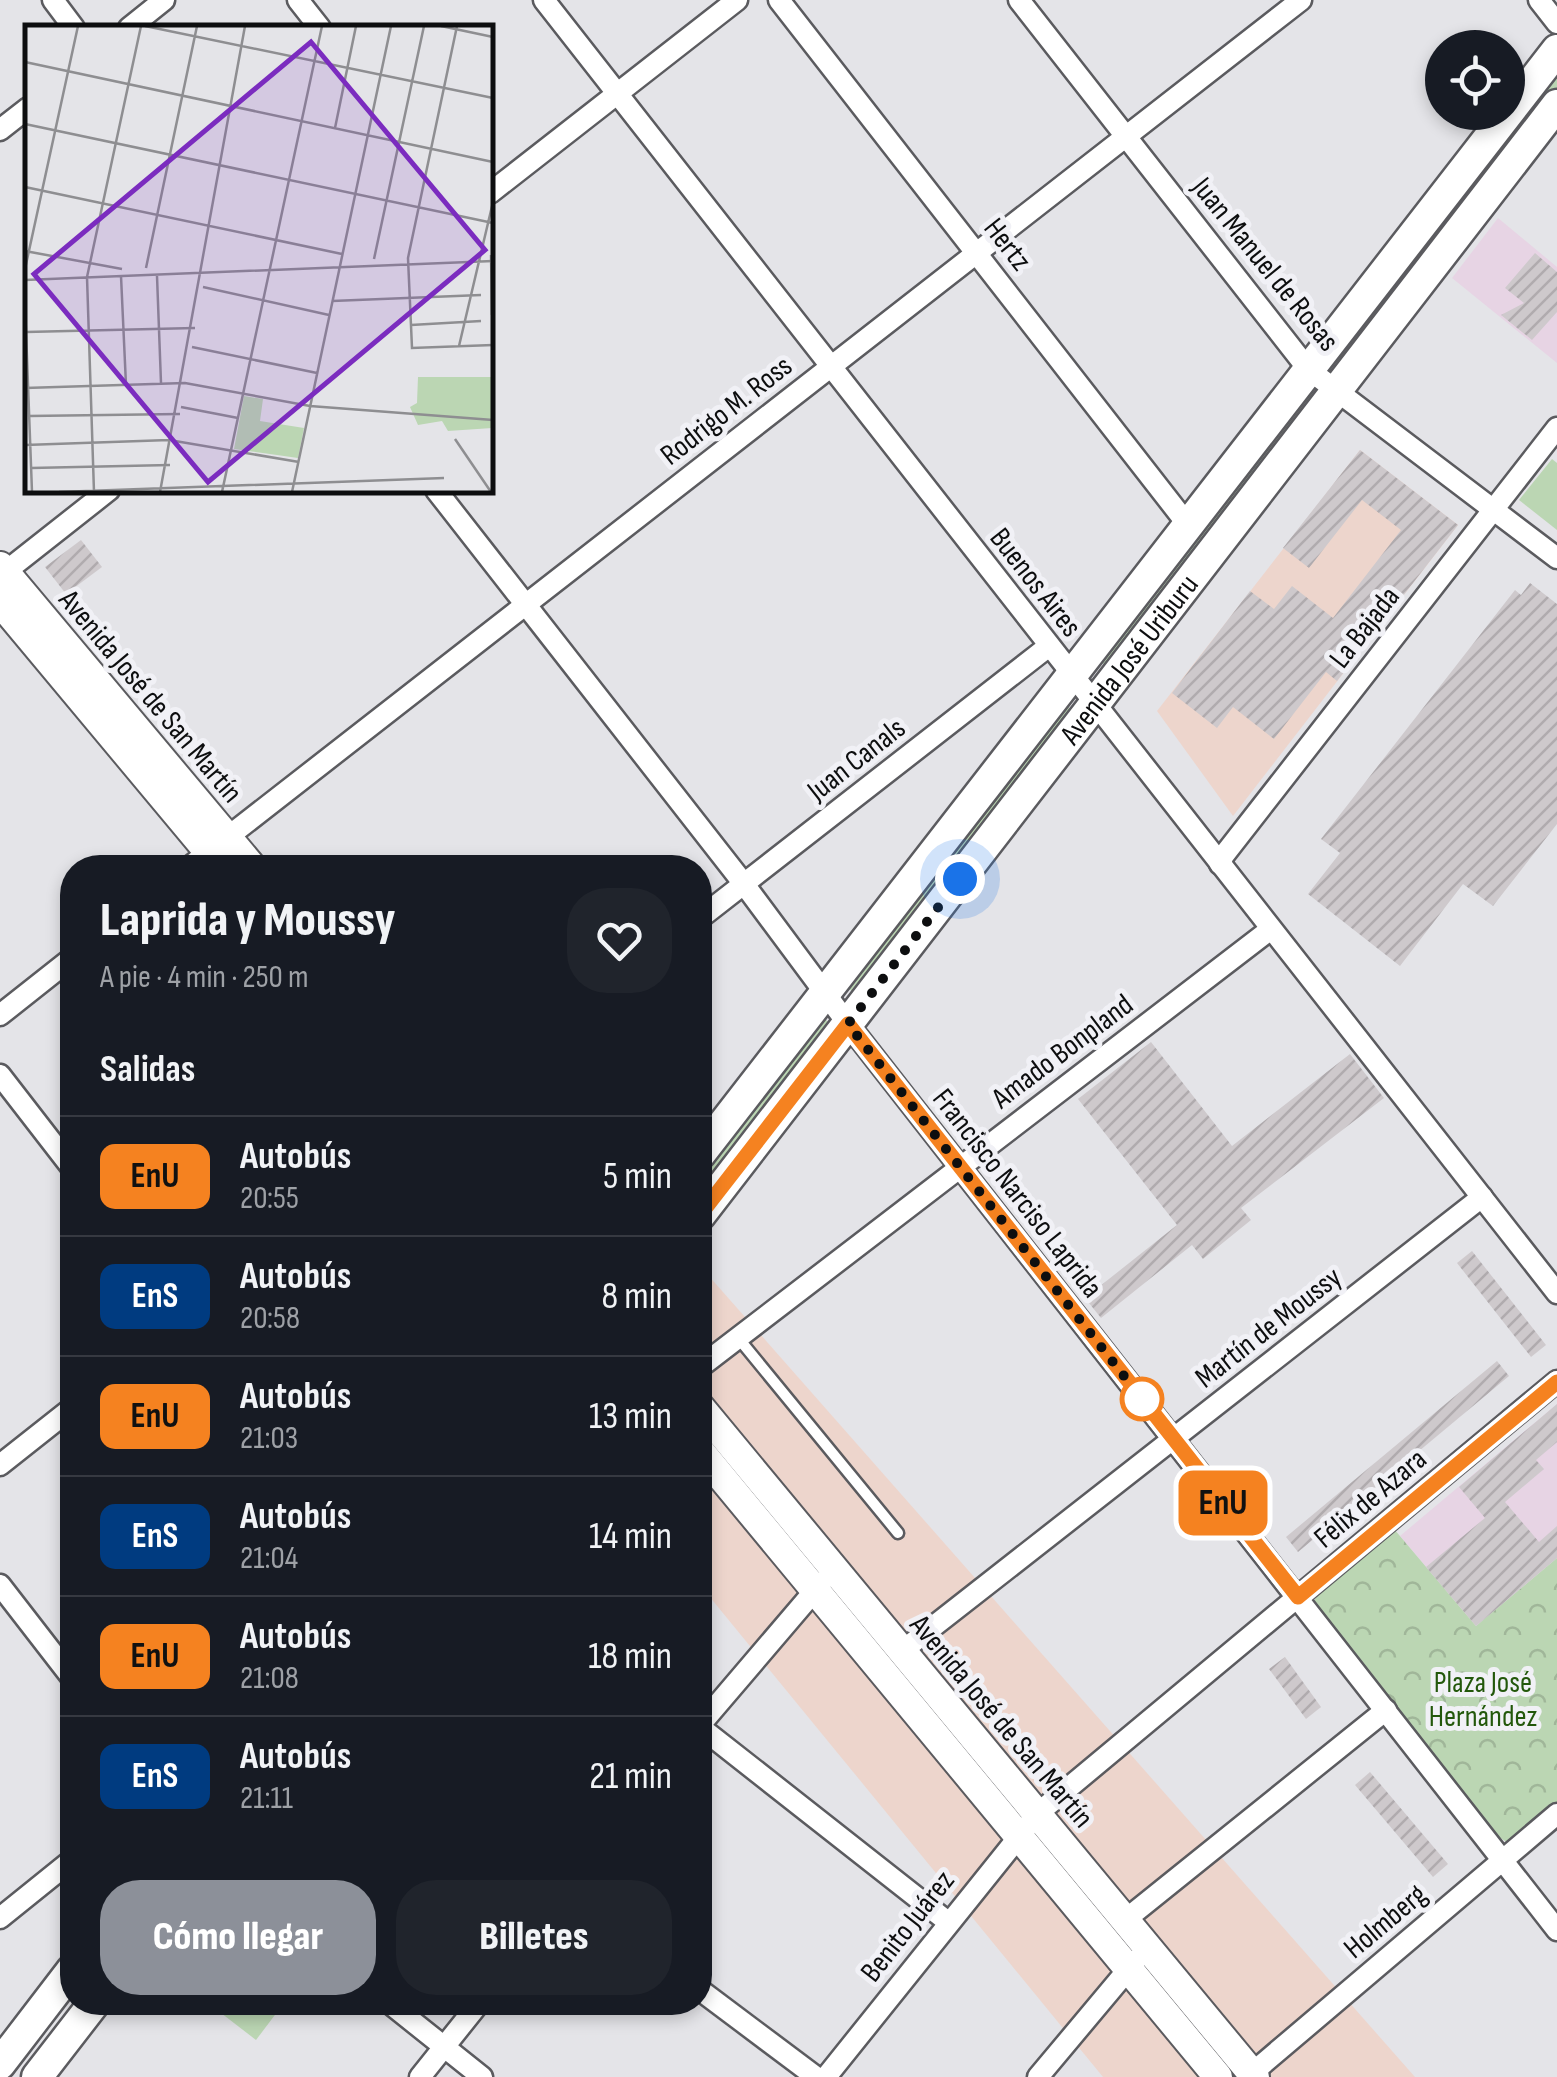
<!DOCTYPE html>
<html lang="es">
<meta charset="utf-8">
<style>
body{margin:0;font-family:"Sofia Sans Condensed",sans-serif;background:#20242c;color:#f1f3f6;height:100vh;display:flex;flex-direction:column;font-size:38px;white-space:nowrap}
*{box-sizing:border-box;margin:0}
p{font-size:32px;color:#9ea1a6}
.icon{flex:none;width:55px;height:55px;fill:none;stroke:currentColor;stroke-width:2;stroke-linecap:round;stroke-linejoin:round}
.map{position:relative;flex:1;overflow:hidden}
.sheet{position:absolute;left:60px;top:855px;width:652px;height:1160px;display:flex;flex-direction:column;background:#171b24;border-radius:40px;box-shadow:0 5px 15px #0003}
.sheet>*{flex:none}
.badge{padding:0 20px;border-radius:15px;font-size:35px;line-height:65px}
.tools{position:absolute;left:1425px;top:30px;display:grid;gap:20px}
.tools a{display:grid;place-items:center;width:100px;height:100px;border-radius:50%;background:#171b24;box-shadow:0 5px 15px #0003;font-size:50px}
.you{position:absolute;width:50px;height:50px;margin:-25px;border:8px solid #fff;border-radius:50%;background:#1a73e8;box-shadow:0 0 0 15px #1a73e833}
.map>.badge{position:absolute;translate:-50% -50%;box-shadow:0 0 0 5px #fff}
h2{padding:0 40px;font-size:38px;line-height:90px}
.round{display:grid;place-items:center;flex:none;width:105px;height:105px;border-radius:40px;background:#20242c}
.overview{display:flex;align-items:center;justify-content:space-between;height:170px;padding:0 40px}
h1{font-size:48px;font-weight:800;line-height:75px}
.button{display:flex;gap:20px;margin-top:auto;padding:20px 40px}
.button a{flex:1;height:115px;border-radius:40px;background:#8c9099;color:#fff;font-size:40px;font-weight:800;line-height:115px;text-align:center}
.button a+a{background:#20242c;color:#f1f3f6}
ul{padding:0;list-style:none}
li{display:flex;align-items:center;gap:30px;height:120px;padding:0 40px;border-top:2px solid #363941}
li div{flex:1}
li b{display:block;font-size:38px}
li em{font-style:normal}
li .badge{min-width:110px;font-weight:700;text-align:center}
.map>svg:first-child{display:block}
</style>
<div class="map">
<svg width="1557" height="2077" viewBox="0 0 1557 2077">
<defs>
<pattern id="park-crowns" width="20" height="18" patternUnits="userSpaceOnUse" patternTransform="scale(2.5)"><rect width="20" height="18" fill="#bbd6b3"/><path d="M2 6a3 3 0 1 1 6 0M12 15a3 3 0 1 1 6 0" fill="none" stroke="#a0b699"/></pattern>
<pattern id="building-hatch" width="6" height="6" patternUnits="userSpaceOnUse" patternTransform="scale(2.5)"><rect width="6" height="6" fill="#cec9cc"/><path d="M-1 1l2-2M0 6l6-6M5 7l2-2" fill="none" stroke="#b0abae"/></pattern>
</defs>
<rect width="100%" height="100%" fill="#e4e4e8"/>
<g fill="#edd5cc">
<polygon points="1360,450 1458,525 1233,816 1157,711"/>
<polygon points="700,1266 1415,2077 1103,2077 700,1585"/>
</g>
<g fill="#e7d4e4">
<polygon points="1498,218 1557,267 1557,363 1452,278"/>
<polygon points="1557,1404 1557,1558 1476,1626 1400,1536"/>
</g>
<g fill="#bbd6b3">
<polygon points="1557,65 1557,91 1339,366 1332,360"/>
<polygon points="1310,390 1315,394 1107,666 1100,662"/>
<polygon points="1552,459 1557,463 1557,530 1519,500"/>
<polygon points="1064,705 1070,708 1071,716 854,993 848,988"/>
<polygon points="823,1016 831,1026 700,1197 700,1168"/>
<polygon points="229,2002 284,2002 284,2003 256,2040 221,2013"/>
</g>
<polygon fill="url(#park-crowns)" points="1394,1529 1476,1626 1557,1558 1557,1806 1519,1838 1508,1843 1499,1837 1314,1601 1317,1594"/>
<g fill="url(#building-hatch)">
<polygon points="1535,253 1557,272 1557,312 1532,340 1501,315 1524,303 1505,288"/>
<polygon points="1360,450 1458,525 1337,681 1326,672 1274,739 1233,707 1217,728 1172,693 1250,591 1274,609 1292,586 1333,618 1401,530 1362,500 1309,568 1283,548"/>
<polygon points="81,540 102,567 66,594 45,567"/>
<polygon points="1530,583 1557,604 1557,824 1493,906 1463,884 1400,966 1308,894 1340,853 1321,839 1515,590 1521,595"/>
<polygon points="1151,1042 1232,1146 1350,1054 1384,1098 1241,1208 1251,1220 1203,1259 1192,1245 1101,1318 1085,1298 1177,1225 1078,1099"/>
<polygon points="1472,1251 1546,1345 1531,1357 1457,1263"/>
<polygon points="1497,1361 1509,1376 1298,1552 1286,1537"/>
<polygon points="1557,1404 1557,1442 1536,1460 1544,1469 1505,1502 1539,1542 1557,1526 1557,1558 1476,1626 1426,1567 1485,1518 1459,1487"/>
<polygon points="1285,1657 1321,1707 1306,1719 1269,1669"/>
<polygon points="1370,1772 1448,1864 1433,1877 1355,1785"/>
</g>
<g fill="none" stroke-linecap="round" stroke-linejoin="round">
<g stroke="#5b5b5f" stroke-width="15">
<polyline id="service" points="739,1339 898,1533"/>
</g>
<g stroke="#5b5b5f" stroke-width="25">
<g id="minor">
<polyline points="53,0 74,28"/>
<polyline points="298,0 320,28"/>
<polyline points="544,0 1557,1293"/>
<polyline points="779,0 1188,525"/>
<polyline points="1019,0 1308,369 1557,558"/>
<polyline points="1539,0 1557,23"/>
<polyline points="129,28 164,0"/>
<polyline points="0,130 28,108"/>
<polyline points="490,193 737,0"/>
<polyline points="436,490 744,884 848,1024 1557,1930"/>
<polyline points="0,576 109,490"/>
<polyline points="1220,864 1224,855 1557,428"/>
<polyline points="188,868 1301,0"/>
<polyline points="700,918 1049,646"/>
<polyline points="0,1015 72,958"/>
<polyline points="0,1075 72,1168"/>
<polyline points="700,1367 1271,929"/>
<polyline points="0,1465 72,1408"/>
<polyline points="0,1585 72,1678"/>
<polyline points="902,1651 1482,1197"/>
<polyline points="700,1725 822,1582"/>
<polyline points="700,1727 948,1922"/>
<polyline points="0,1918 72,1860"/>
<polyline points="1125,1920 1386,1710"/>
<polyline points="700,1990 816,2077"/>
<polyline points="388,2002 482,2077"/>
<polyline points="1252,2073 1557,1814"/>
<polyline points="420,2077 480,2002"/>
<polyline points="826,2077 1037,1814 1557,1381"/>
<polyline points="1038,2077 1136,1960"/>
</g>
</g>
<g stroke="#5b5b5f" stroke-width="32">
<g id="secondary">
<polyline points="0,566 253,868"/>
<polyline points="0,602 222,868"/>
<polyline points="700,1407 1255,2077"/>
<polyline points="700,1451 1218,2077"/>
</g>
</g>
<g stroke="#5b5b5f" stroke-width="35">
<g id="primary">
<polyline points="700,1154 1557,50"/>
<path id="s1" d="M700,1215l857,-1110"/>
<polyline points="0,2064 72,1970"/>
<polyline points="37,2077 95,2002"/>
</g>
</g>
<use href="#service" stroke="#fff" stroke-width="10"/>
<use href="#minor" stroke="#fff" stroke-width="20"/>
<use href="#secondary" stroke="#fff" stroke-width="28"/>
<use href="#primary" stroke="#fff" stroke-width="30"/>
</g>
<g fill="none" stroke-linecap="round" stroke-linejoin="round">
<g stroke="#fff" stroke-width="22">
<polyline id="line" points="700,1215 848,1024 1298,1597 1557,1382"/>
</g>
<use href="#line" stroke="#f58220" stroke-width="15"/>
<polyline stroke="#0d0e0f" stroke-width="10" stroke-dasharray="0 18" points="960,879 848,1024 1142,1399"/>
</g>
<circle fill="#fff" stroke="#f58220" stroke-width="5" cx="1142" cy="1399" r="20"/>
<g text-anchor="middle" stroke-width="10" stroke-linejoin="round" paint-order="stroke">
<g font-size="30" fill="#0d0e0f" stroke="#f1f1f6">
<text transform="translate(1008 244) rotate(52)" y="10">Hertz</text>
<text transform="translate(1266 264) rotate(51)" y="10">Juan Manuel de Rosas</text>
<text transform="translate(726 410) rotate(-38)" y="10">Rodrigo M. Ross</text>
<text transform="translate(1036 582) rotate(52)" y="10">Buenos Aires</text>
<text transform="translate(1364 627) rotate(-52)" y="10">La Bajada</text>
<text dy="10" stroke="none"><textPath href="#s1" startOffset="702">Avenida José Uriburu</textPath></text>
<text transform="translate(151 696) rotate(50)" y="10">Avenida José de San Martín</text>
<text transform="translate(856 759) rotate(-38)" y="10">Juan Canals</text>
<text transform="translate(1062 1051) rotate(-37)" y="10">Amado Bonpland</text>
<text transform="translate(1018 1193) rotate(52)" y="10">Francisco Narciso Laprida</text>
<text transform="translate(1268 1327) rotate(-38)" y="10">Martín de Moussy</text>
<text transform="translate(1370 1498) rotate(-40)" y="10">Félix de Azara</text>
<text transform="translate(1002 1721) rotate(50)" y="10">Avenida José de San Martín</text>
<text transform="translate(1385 1921) rotate(-40)" y="10">Holmberg</text>
<text transform="translate(907 1926) rotate(-52)" y="10">Benito Juárez</text>
</g>
<g font-size="30" fill="#23580b" stroke="#f1f1f6">
<text x="1483" y="1692">Plaza José<tspan x="1483" dy="34">Hernández</tspan></text>
</g>
</g>
<g transform="translate(25 25)">
<rect width="468" height="468" fill="#e4e4e8"/>
<path d="M393,352h74v51l-44,3 -6,-10 -24,4 -8,-18 7,-4zM219,371l19,3 -3,22 44,7 -6,30 -64,-9z" fill="#bbd6b3"/>
<path fill="none" stroke="#8e8e91" stroke-width="2.5" d="M120,1l348,72M416,1l52,11M432,1l-49,232 4,90 81,-3M0,37l468,100M0,99l468,99M310,103l21,-102M0,162l317,67M0,226l97,18M466,230l1,60M349,234l50,-233M121,243l51,-242M0,244l53,-243M96,251l5,109M132,251l4,107M0,255l468,-19M178,262l126,28M307,276l149,-6M0,279l7,188M386,300l70,-4M1,307l169,-4M434,321l34,-144M167,322l125,26M0,363l160,-5 125,23 183,14M156,382l57,11M4,391l151,-2M430,414l36,53M150,416l124,21M0,420l144,-5M6,443l139,-3M34,467l385,-14M69,467l-7,-215 54,-251M135,467l85,-466M197,467l100,-466M267,467l99,-466"/>
<path fill="#7b2cbf" fill-opacity="0.15" stroke="#7b2cbf" stroke-width="5" d="M286,17l174,208 -277,232 -174,-208z"/>
<rect width="468" height="468" fill="none" stroke="#0d0e0f" stroke-width="5"/>
</g>
</svg>
<div class="tools">
<a><svg class="icon" aria-label="locate" viewBox="0 0 24 24"><circle cx="12" cy="12" r="6"/><path d="M12 2v4M12 18v4M2 12h4M18 12h4"/></svg></a>
</div>
<div class="you" style="left:960px;top:879px"></div>
<b class="badge" style="left:1223px;top:1503px;background:#f58220;color:#111">EnU</b>
<section class="sheet">
<div class="overview"><div><h1>Laprida y Moussy</h1><p>A pie · 4 min · 250 m</p></div><a class="round"><svg class="icon" aria-label="heart" viewBox="0 0 24 24"><path d="M12 20l-8-8c-3-5 5-10 8-4 3-6 11-1 8 4z"/></svg></a></div>
<h2>Salidas</h2>
<ul>
<li><span class="badge" style="background:#f58220;color:#111">EnU</span><div><b>Autobús</b><p>20:55</p></div><em>5 min</em></li>
<li><span class="badge" style="background:#003b80;color:#fff">EnS</span><div><b>Autobús</b><p>20:58</p></div><em>8 min</em></li>
<li><span class="badge" style="background:#f58220;color:#111">EnU</span><div><b>Autobús</b><p>21:03</p></div><em>13 min</em></li>
<li><span class="badge" style="background:#003b80;color:#fff">EnS</span><div><b>Autobús</b><p>21:04</p></div><em>14 min</em></li>
<li><span class="badge" style="background:#f58220;color:#111">EnU</span><div><b>Autobús</b><p>21:08</p></div><em>18 min</em></li>
<li><span class="badge" style="background:#003b80;color:#fff">EnS</span><div><b>Autobús</b><p>21:11</p></div><em>21 min</em></li>
</ul>
<div class="button"><a>Cómo llegar</a><a>Billetes</a></div>
</section>
</div>
